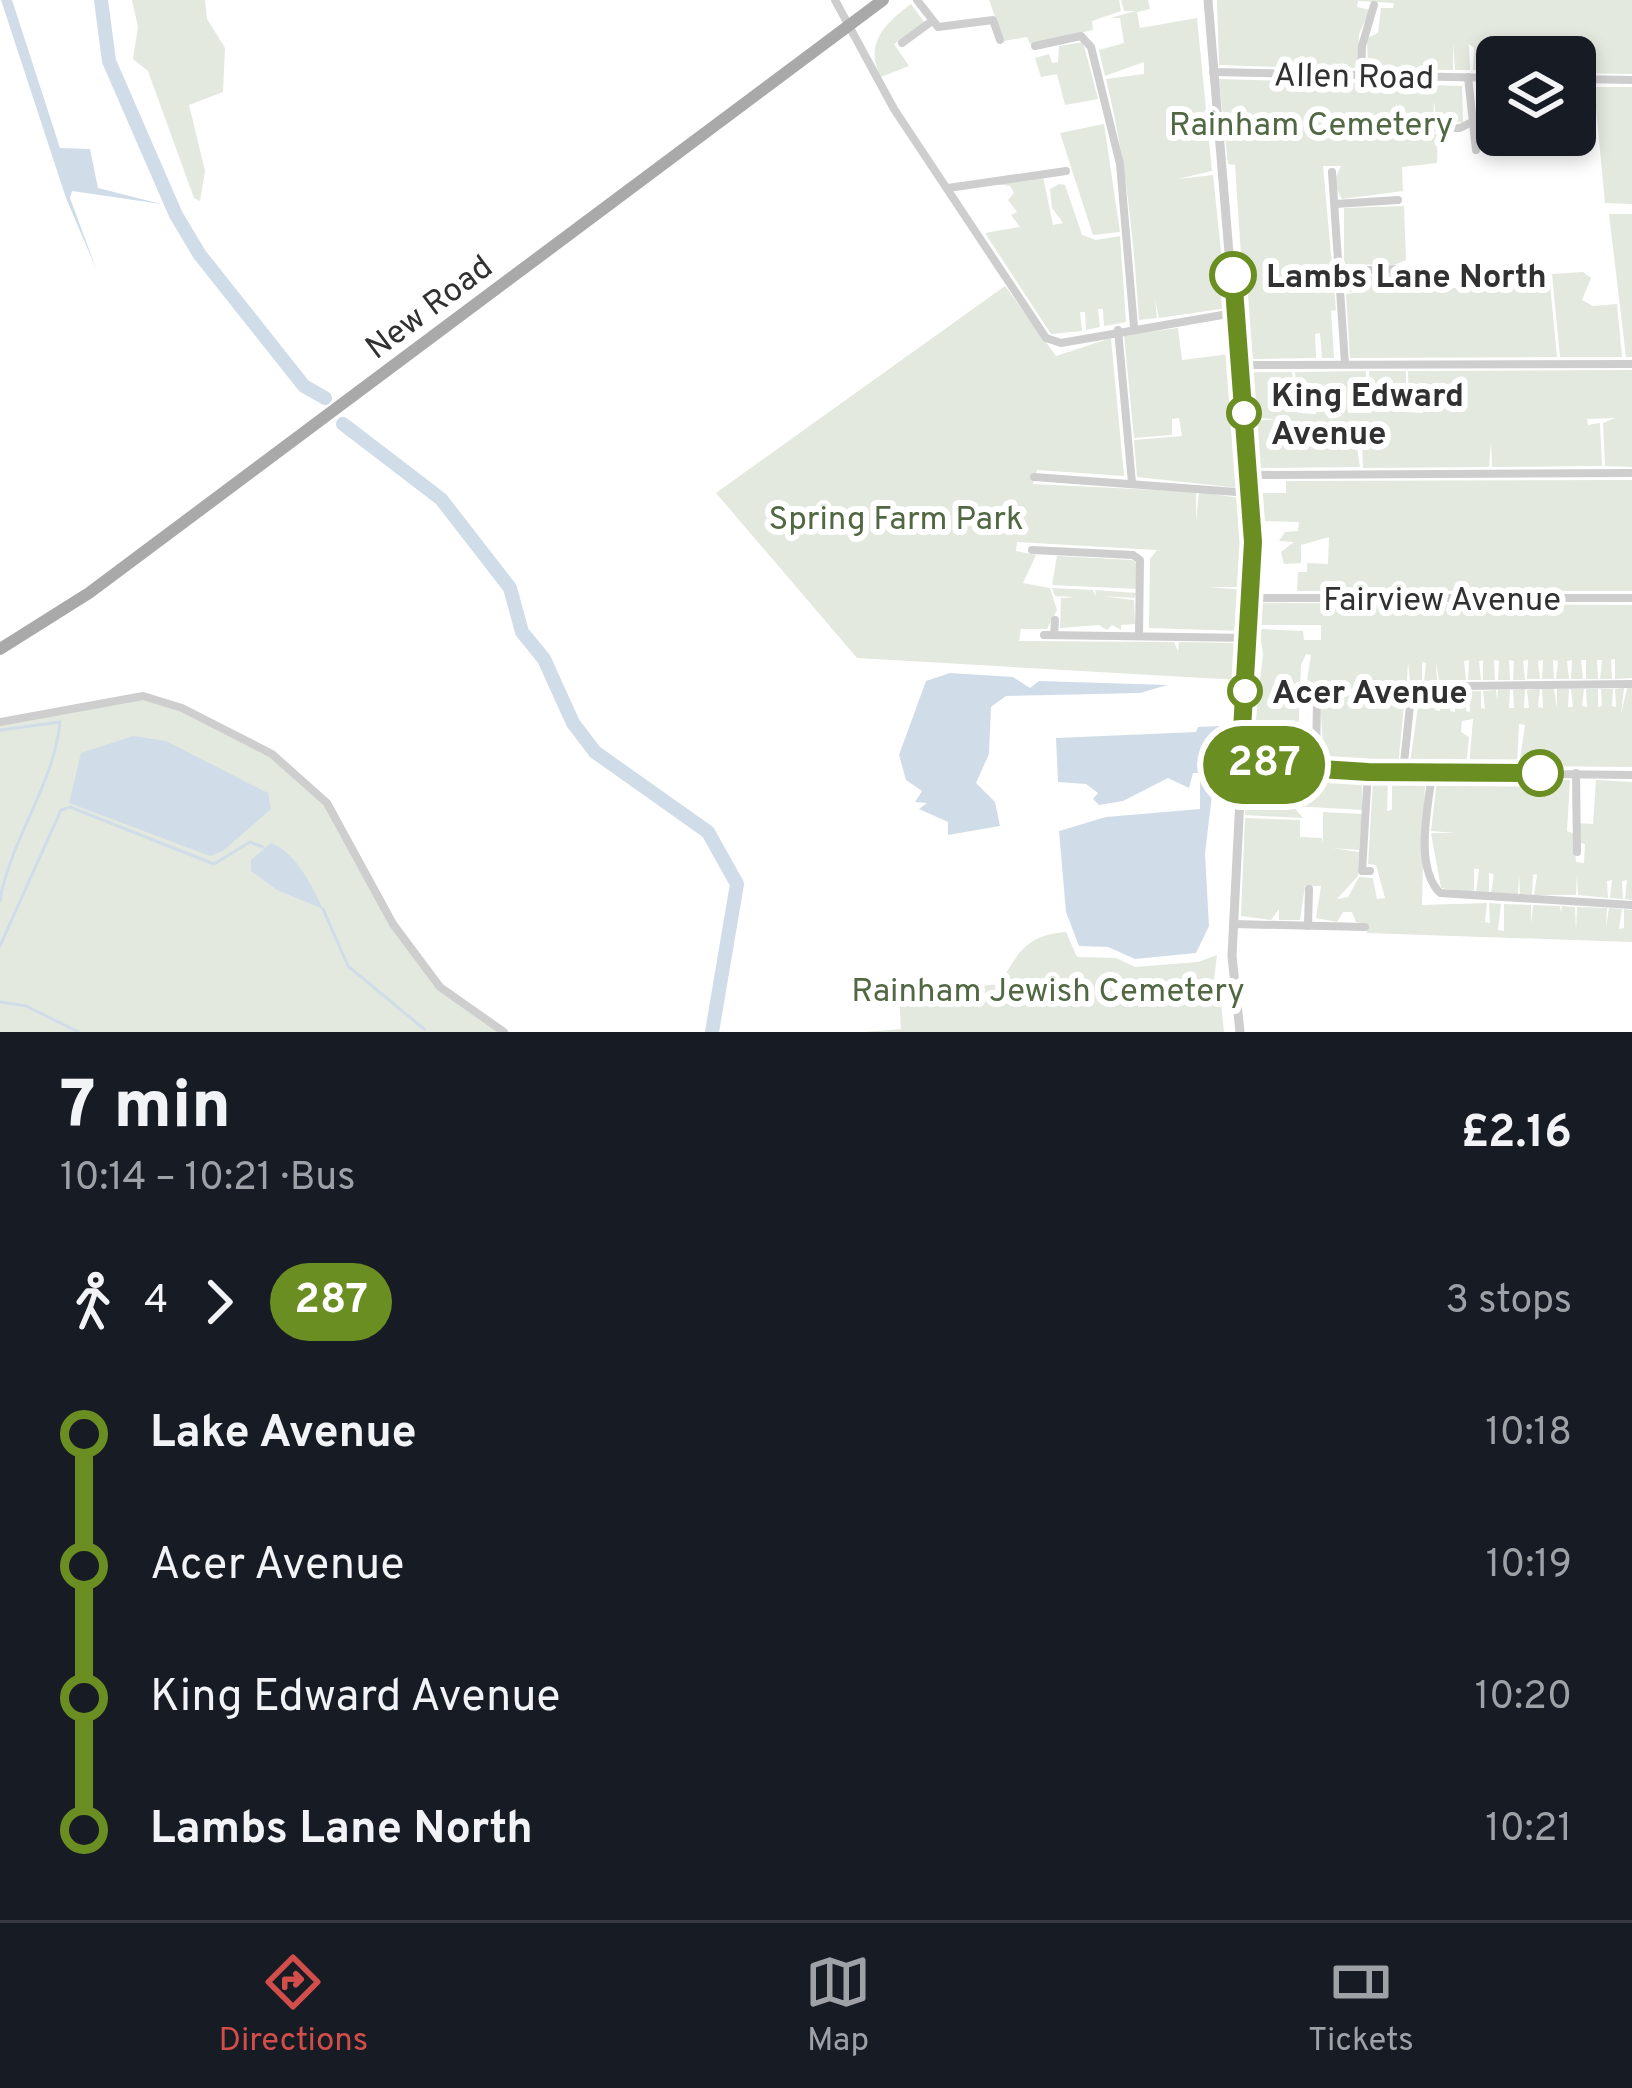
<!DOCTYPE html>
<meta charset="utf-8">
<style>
body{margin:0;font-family:Overpass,sans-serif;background:#242831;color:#f1f3f6;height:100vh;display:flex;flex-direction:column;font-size:45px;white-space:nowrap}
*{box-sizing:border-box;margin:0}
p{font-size:39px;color:#9ea1a6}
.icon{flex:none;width:66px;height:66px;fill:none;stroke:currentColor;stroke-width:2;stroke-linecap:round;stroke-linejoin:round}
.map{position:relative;height:1032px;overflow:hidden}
.sheet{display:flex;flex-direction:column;background:#171b24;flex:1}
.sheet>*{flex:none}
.badge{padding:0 24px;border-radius:39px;font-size:42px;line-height:78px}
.buttons{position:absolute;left:1476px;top:36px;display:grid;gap:24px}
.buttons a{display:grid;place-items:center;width:120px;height:120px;border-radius:18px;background:#171b24;box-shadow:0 6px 18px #0003;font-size:60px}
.map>.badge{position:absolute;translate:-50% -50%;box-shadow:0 0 0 6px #fff}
.legs{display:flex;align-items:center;gap:18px;height:132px;padding:0 60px;font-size:39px}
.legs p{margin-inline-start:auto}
.overview{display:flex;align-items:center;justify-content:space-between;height:204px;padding:0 60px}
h1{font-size:66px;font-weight:800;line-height:90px}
ul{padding:0 60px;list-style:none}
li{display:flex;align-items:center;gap:42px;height:132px;font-size:45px}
li i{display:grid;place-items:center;width:18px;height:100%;margin:0 15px;background:currentColor}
li i::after{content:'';width:30px;height:30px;margin:-15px;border:9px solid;border-radius:50%;background:#171b24}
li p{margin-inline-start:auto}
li:first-child i{background:linear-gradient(#0000 50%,currentColor 0)}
li:last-child i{background:linear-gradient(currentColor 50%,#0000 0)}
.dock{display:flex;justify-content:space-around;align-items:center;height:168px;border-top:3px solid #363941;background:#171b24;font-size:33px;color:#9ea1a6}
.dock a{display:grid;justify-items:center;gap:6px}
.dock .on{color:#d14e4a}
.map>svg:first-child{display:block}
</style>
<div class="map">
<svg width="1632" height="1032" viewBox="0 0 1632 1032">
<rect width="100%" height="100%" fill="#fff"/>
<g fill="#e3e9de">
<polygon points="132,0 205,0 207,19 225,48 223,92 189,105 205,171 200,201 194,198 148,71 133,59 138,27"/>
<polygon points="989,0 1119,0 1121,11 1092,21 1093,30 1030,44 1027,37 1004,41"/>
<path d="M1121,0h27l2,9 -13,3 3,16 57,-10 15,153 -34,8 35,-4 14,133 -68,10 -4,-19 2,19 -18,2c-6,-87 -13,-159 -33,-241l38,-5v-12l-39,14 -6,-26 25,-7 -4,-25h-10l26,-7h-12z"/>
<polygon points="1217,0 1632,0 1632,74 1575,73 1575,57 1497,57 1497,71 1473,70 1474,48 1469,44 1470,70 1455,70 1453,43 1453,70 1368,69 1367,38 1378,33 1381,8 1393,8 1394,3 1358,1 1357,7 1370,10 1359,34 1358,68 1282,66 1280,57 1279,67 1219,65"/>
<path d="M911,4l14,19 -31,21 15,22 -28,11c-17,-33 3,-53 30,-73z"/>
<polygon points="1083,42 1098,99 1065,105 1057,74 1041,77 1035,58 1049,54 1052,63 1058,62 1059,46"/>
<polygon points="1219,79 1462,86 1463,123 1436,118 1434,101 1433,123 1419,124 1419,131 1403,132 1438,134 1437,163 1402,167 1403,191 1342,199 1333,183 1341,166 1323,166 1336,310 1331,311 1334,358 1322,358 1320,333 1315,334 1316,358 1248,359 1235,165 1228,164"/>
<polygon points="1594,87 1632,87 1632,204 1605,203"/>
<polygon points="1104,124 1120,232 1093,235 1060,133"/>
<polygon points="1043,177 1053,225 1063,223 1052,208 1050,189 1059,184 1065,185 1082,235 1096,240 1120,236 1126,322 1104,326 1103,309 1098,309 1100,327 1086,330 1085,312 1080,312 1082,331 1051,334 985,233 1020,227 1011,215 1017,212 1008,200 1014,193 1010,186 998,184"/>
<polygon points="1404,206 1406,260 1394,265 1344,264 1344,208"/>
<polygon points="1609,214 1632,214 1632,357 1626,357"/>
<polygon points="1583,272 1591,278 1582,300 1593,306 1617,304 1622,357 1560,357 1552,274"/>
<polygon points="1395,273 1407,277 1408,288 1458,288 1463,277 1543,274 1544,284 1550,284 1557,357 1350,358 1346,294 1361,292 1346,292 1345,279"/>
<polygon points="1005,286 1056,356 1111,338 1124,476 1037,470 1033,484 1196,492 1196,521 1199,492 1240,498 1245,587 1208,587 1245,590 1241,631 1149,628 1150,559 1157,550 1017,542 1016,551 1036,555 1023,583 1050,588 1057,610 1047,629 1021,629 1019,641 1174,642 1178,651 1179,642 1235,643 1240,645 1239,680 857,658 716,493"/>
<polygon points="1178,328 1182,360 1230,354 1239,488 1137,477 1134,440 1182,436 1179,418 1172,419 1172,435 1134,438 1124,335"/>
<polygon points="1632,370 1632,467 1605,466 1603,423 1615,418 1587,419 1588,425 1600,423 1602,466 1492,467 1491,442 1489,467 1363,468 1362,445 1357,447 1360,467 1258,468 1255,421 1276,419 1255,418 1251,372 1292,372 1298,413 1316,414 1316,400 1298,401 1295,372 1366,371 1367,399 1347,401 1348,413 1371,413 1369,371 1406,371 1406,412 1423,413 1423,405 1409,405 1408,371"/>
<polygon points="1632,480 1632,591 1297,591 1298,572 1307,572 1307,563 1328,564 1329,537 1301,545 1301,563 1284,564 1281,552 1294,542 1279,541 1285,532 1298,531 1299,522 1260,521 1259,493 1286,493 1286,481"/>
<polygon points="1057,556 1132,560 1137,564 1138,589 1052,585"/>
<polygon points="1052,588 1093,590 1096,597 1095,590 1137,593 1134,598 1102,596 1134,600 1135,624 1121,625 1121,630 1112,625 1107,630 1099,625 1060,628 1061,598 1075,597 1055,596"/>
<polygon points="1260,603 1632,605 1632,678 1615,679 1615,659 1611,660 1612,679 1600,679 1602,660 1597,660 1598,679 1586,679 1586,660 1581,660 1583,679 1571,679 1572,660 1567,661 1569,679 1556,679 1558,661 1553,660 1554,679 1542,679 1543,660 1538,661 1540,679 1527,679 1528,660 1523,661 1525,680 1513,680 1514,661 1509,660 1510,680 1498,680 1499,661 1494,660 1495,680 1483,680 1483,660 1479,661 1481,680 1468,680 1469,660 1464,661 1466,680 1439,680 1436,662 1437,680 1424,681 1426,663 1422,662 1422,681 1410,681 1408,662 1407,681 1377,681 1377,690 1405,695 1398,767 1324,763 1320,699 1351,695 1352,689 1306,687 1311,655 1306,654 1301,665 1297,762 1251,759 1263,654 1259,629 1303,631 1304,640 1321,640 1321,625 1259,625"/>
<polygon points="1624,688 1621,715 1627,688 1632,688 1632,767 1519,766 1525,725 1519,724 1517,766 1469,767 1473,719 1462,721 1461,732 1469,737 1466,767 1410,763 1420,692 1438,693 1435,710 1440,711 1440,692 1452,692 1450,711 1455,712 1454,692 1467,692 1466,711 1470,712 1469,691 1481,691 1481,708 1485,709 1483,691 1496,690 1497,700 1498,690 1510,690 1509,708 1514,708 1513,690 1525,689 1524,708 1529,708 1527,690 1540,689 1538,707 1543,708 1542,689 1554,689 1557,708 1557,689 1569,689 1568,707 1573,707 1571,689 1584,689 1582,706 1587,707 1586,689 1598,689 1598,707 1602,706 1601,689 1613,689 1612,706 1616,707 1615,689"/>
<path d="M123,696c62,6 168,57 205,109 41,58 61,127 110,180 17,19 46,32 67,47h-505v-310z"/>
<polygon points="1249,771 1262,778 1261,788 1280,792 1282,775 1362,779 1362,810 1293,806 1303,818 1245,815"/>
<polygon points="1388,779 1387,811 1392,810 1392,779 1425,783 1422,905 1487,903 1485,922 1490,923 1489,903 1501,904 1498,930 1504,931 1504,904 1531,905 1531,924 1533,905 1560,906 1561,913 1562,906 1575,907 1576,933 1577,907 1607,908 1606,927 1609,908 1622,909 1619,929 1624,928 1624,909 1632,910 1632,942 1367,933 1368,924 1356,922 1352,912 1343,912 1337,922 1316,918 1321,886 1305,886 1300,920 1279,920 1279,909 1271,920 1241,916 1245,818 1300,820 1300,837 1322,838 1323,843 1323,812 1362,814 1359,850 1332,848 1359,852 1358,876 1337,899 1348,897 1359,877 1373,878 1377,899 1385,898 1376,865 1368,864 1373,781"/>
<polygon points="1437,780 1570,780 1567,831 1574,834 1576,862 1584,863 1585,844 1579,843 1576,823 1593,824 1596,780 1632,782 1632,900 1625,899 1627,880 1622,881 1623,899 1610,898 1612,880 1607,881 1608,898 1578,895 1577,875 1576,895 1534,895 1537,875 1533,874 1532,895 1520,894 1519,874 1518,895 1491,893 1494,874 1489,873 1489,893 1476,893 1479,869 1474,869 1474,893 1441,888 1431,833 1456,833 1431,831"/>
<path d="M1066,932l11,25 39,1 19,9 63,-5 19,-7 -3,25 5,4 5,48h-360l37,-3 -2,-35 101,-10c18,-32 27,-49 66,-52z"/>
</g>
<g fill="#d0dde9">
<polygon points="1,0 12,0 60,148 90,149 98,188 161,204 72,191 70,198 97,271 66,198"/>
<polygon points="950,673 1013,677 1030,688 1039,681 1168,685 1140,693 1006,696 991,707 989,754 976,783 995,802 1000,826 948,835 948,822 919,809 927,803 915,802 922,791 906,780 899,755 926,681"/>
<polygon points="1220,726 1205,854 1209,926 1196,953 1135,959 1108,947 1079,946 1066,912 1059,831 1106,817 1200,809 1200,773 1193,773 1189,788 1168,778 1123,801 1099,805 1093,799 1098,793 1086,784 1058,782 1056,738 1196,732 1198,727"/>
<polygon points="133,736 166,741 268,793 271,809 223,851 210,856 69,803 81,753"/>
<path d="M271,843c25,9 41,43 52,66l-46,-19 -26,-19v-11z"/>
</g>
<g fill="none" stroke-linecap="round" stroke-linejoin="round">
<g stroke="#d0dde9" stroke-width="3">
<path d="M0,730l60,-8c-6,63 -51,120 -60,179"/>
<polyline points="323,909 348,966 424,1029"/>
<polyline points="0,946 61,810 70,807 214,864 250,842 263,847"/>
<polyline points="0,1002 26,1006 79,1032"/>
</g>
<g stroke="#d0dde9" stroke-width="14">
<polyline points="101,0 109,61 176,215 200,255 304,386 325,398"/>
<polyline points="343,424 441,499 510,588 522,632 544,659 573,723 595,752 708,832 737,884 712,1032"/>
</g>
<g stroke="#cecece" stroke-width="8">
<polyline points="835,0 894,109 1046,338 1061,343 1234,313"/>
<polyline points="917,0 938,27 993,20 1000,40"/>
<polyline points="902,43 932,21"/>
<polyline points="1035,46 1081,36 1091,47 1120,164 1134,327"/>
<polyline points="1213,72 1497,78"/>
<polyline points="1361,75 1362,46 1374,5"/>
<polyline points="1468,77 1476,150"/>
<polyline points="1575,79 1632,80"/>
<polyline points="1422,128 1460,128 1472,122"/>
<polyline points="1332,172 1345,364"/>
<polyline points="948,188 1066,171"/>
<polyline points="1335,204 1398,200"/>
<polyline points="1339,271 1401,269"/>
<polyline points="1118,330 1132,483"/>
<polyline points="1240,365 1632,364"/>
<polyline points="1248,475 1632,473"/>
<polyline points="1034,477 1250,493"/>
<polyline points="1032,550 1133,555 1140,560 1139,636"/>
<polyline points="1252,598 1632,598"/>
<polyline points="1044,635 1250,638"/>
<polyline points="1054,635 1055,620"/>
<polyline points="1388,687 1632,684"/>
<polyline points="0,722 143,696 182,708 272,754 327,803 393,924 440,987 504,1032"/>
<polyline points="1240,764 1368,772 1632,775"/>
<polyline points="1316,769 1317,696 1321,691 1346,691"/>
<polyline points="1368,772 1362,871 1370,871"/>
<polyline points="1403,772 1412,687"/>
<polyline points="1576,773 1577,852"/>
<path d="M1432,774c-4,34 -18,92 8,119l192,12"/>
<polyline points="1233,924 1365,927"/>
<polyline points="1308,926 1309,889"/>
</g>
<polyline stroke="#cecece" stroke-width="9" points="1208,0 1253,542 1232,956 1240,1032"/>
<polyline stroke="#a9a9a9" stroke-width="12" points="0,649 89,593 883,0"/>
</g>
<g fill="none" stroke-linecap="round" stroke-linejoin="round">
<g stroke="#fff" stroke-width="27">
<polyline id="line-1" points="1233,275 1253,542 1240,764 1368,772 1540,773"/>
</g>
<use href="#line-1" stroke="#6b8e23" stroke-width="18"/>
</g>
<g fill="#fff" stroke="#6b8e23" stroke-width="6">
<circle cx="1233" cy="275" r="21"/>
<circle cx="1244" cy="413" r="15"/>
<circle cx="1245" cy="691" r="15"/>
<circle cx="1540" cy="773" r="21"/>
</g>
<g text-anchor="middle" stroke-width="12" stroke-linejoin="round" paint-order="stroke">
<g font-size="33" fill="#313131" stroke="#fff">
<text transform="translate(1354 75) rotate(1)" y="12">Allen Road</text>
<text transform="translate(428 306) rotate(-37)" y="12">New Road</text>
<text x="1442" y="610">Fairview Avenue</text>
</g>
<g font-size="33" fill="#516843" stroke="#fff">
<text x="1311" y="135">Rainham Cemetery</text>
<text x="896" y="529">Spring Farm Park</text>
<text x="1048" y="1001">Rainham Jewish Cemetery</text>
</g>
<g font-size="33" font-weight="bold" fill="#313131" stroke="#fff" text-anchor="start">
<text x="1266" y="287">Lambs Lane North</text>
<text x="1271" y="406">King Edward<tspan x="1271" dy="38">Avenue</tspan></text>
<text x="1272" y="703">Acer Avenue</text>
</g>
</g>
</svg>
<div class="buttons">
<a><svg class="icon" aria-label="layers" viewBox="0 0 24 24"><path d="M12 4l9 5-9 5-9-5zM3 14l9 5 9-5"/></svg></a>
</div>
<b class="badge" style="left:1264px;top:765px;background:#6b8e23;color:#fff">287</b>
</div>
<section class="sheet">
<div class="overview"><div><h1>7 min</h1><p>10:14 – 10:21 · Bus</p></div><b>£2.16</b></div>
<div class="legs"><svg class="icon" aria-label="walk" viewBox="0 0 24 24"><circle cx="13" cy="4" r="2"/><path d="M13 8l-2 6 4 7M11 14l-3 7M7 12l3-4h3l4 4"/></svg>4<svg class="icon" aria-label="forward" viewBox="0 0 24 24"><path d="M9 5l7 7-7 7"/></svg><b class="badge" style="background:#6b8e23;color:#fff">287</b><p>3 stops</p></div>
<ul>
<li><i style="color:#6b8e23"></i><b>Lake Avenue</b><p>10:18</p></li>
<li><i style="color:#6b8e23"></i><span>Acer Avenue</span><p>10:19</p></li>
<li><i style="color:#6b8e23"></i><span>King Edward Avenue</span><p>10:20</p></li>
<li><i style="color:#6b8e23"></i><b>Lambs Lane North</b><p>10:21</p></li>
</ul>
</section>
<nav class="dock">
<a class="on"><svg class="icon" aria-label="directions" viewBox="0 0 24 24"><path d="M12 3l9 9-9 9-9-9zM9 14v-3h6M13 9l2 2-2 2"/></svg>Directions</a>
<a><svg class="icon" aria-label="map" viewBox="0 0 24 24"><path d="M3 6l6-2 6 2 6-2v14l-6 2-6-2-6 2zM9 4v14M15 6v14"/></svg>Map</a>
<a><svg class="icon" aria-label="tickets" viewBox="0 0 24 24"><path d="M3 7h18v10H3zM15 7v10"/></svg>Tickets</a>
</nav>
